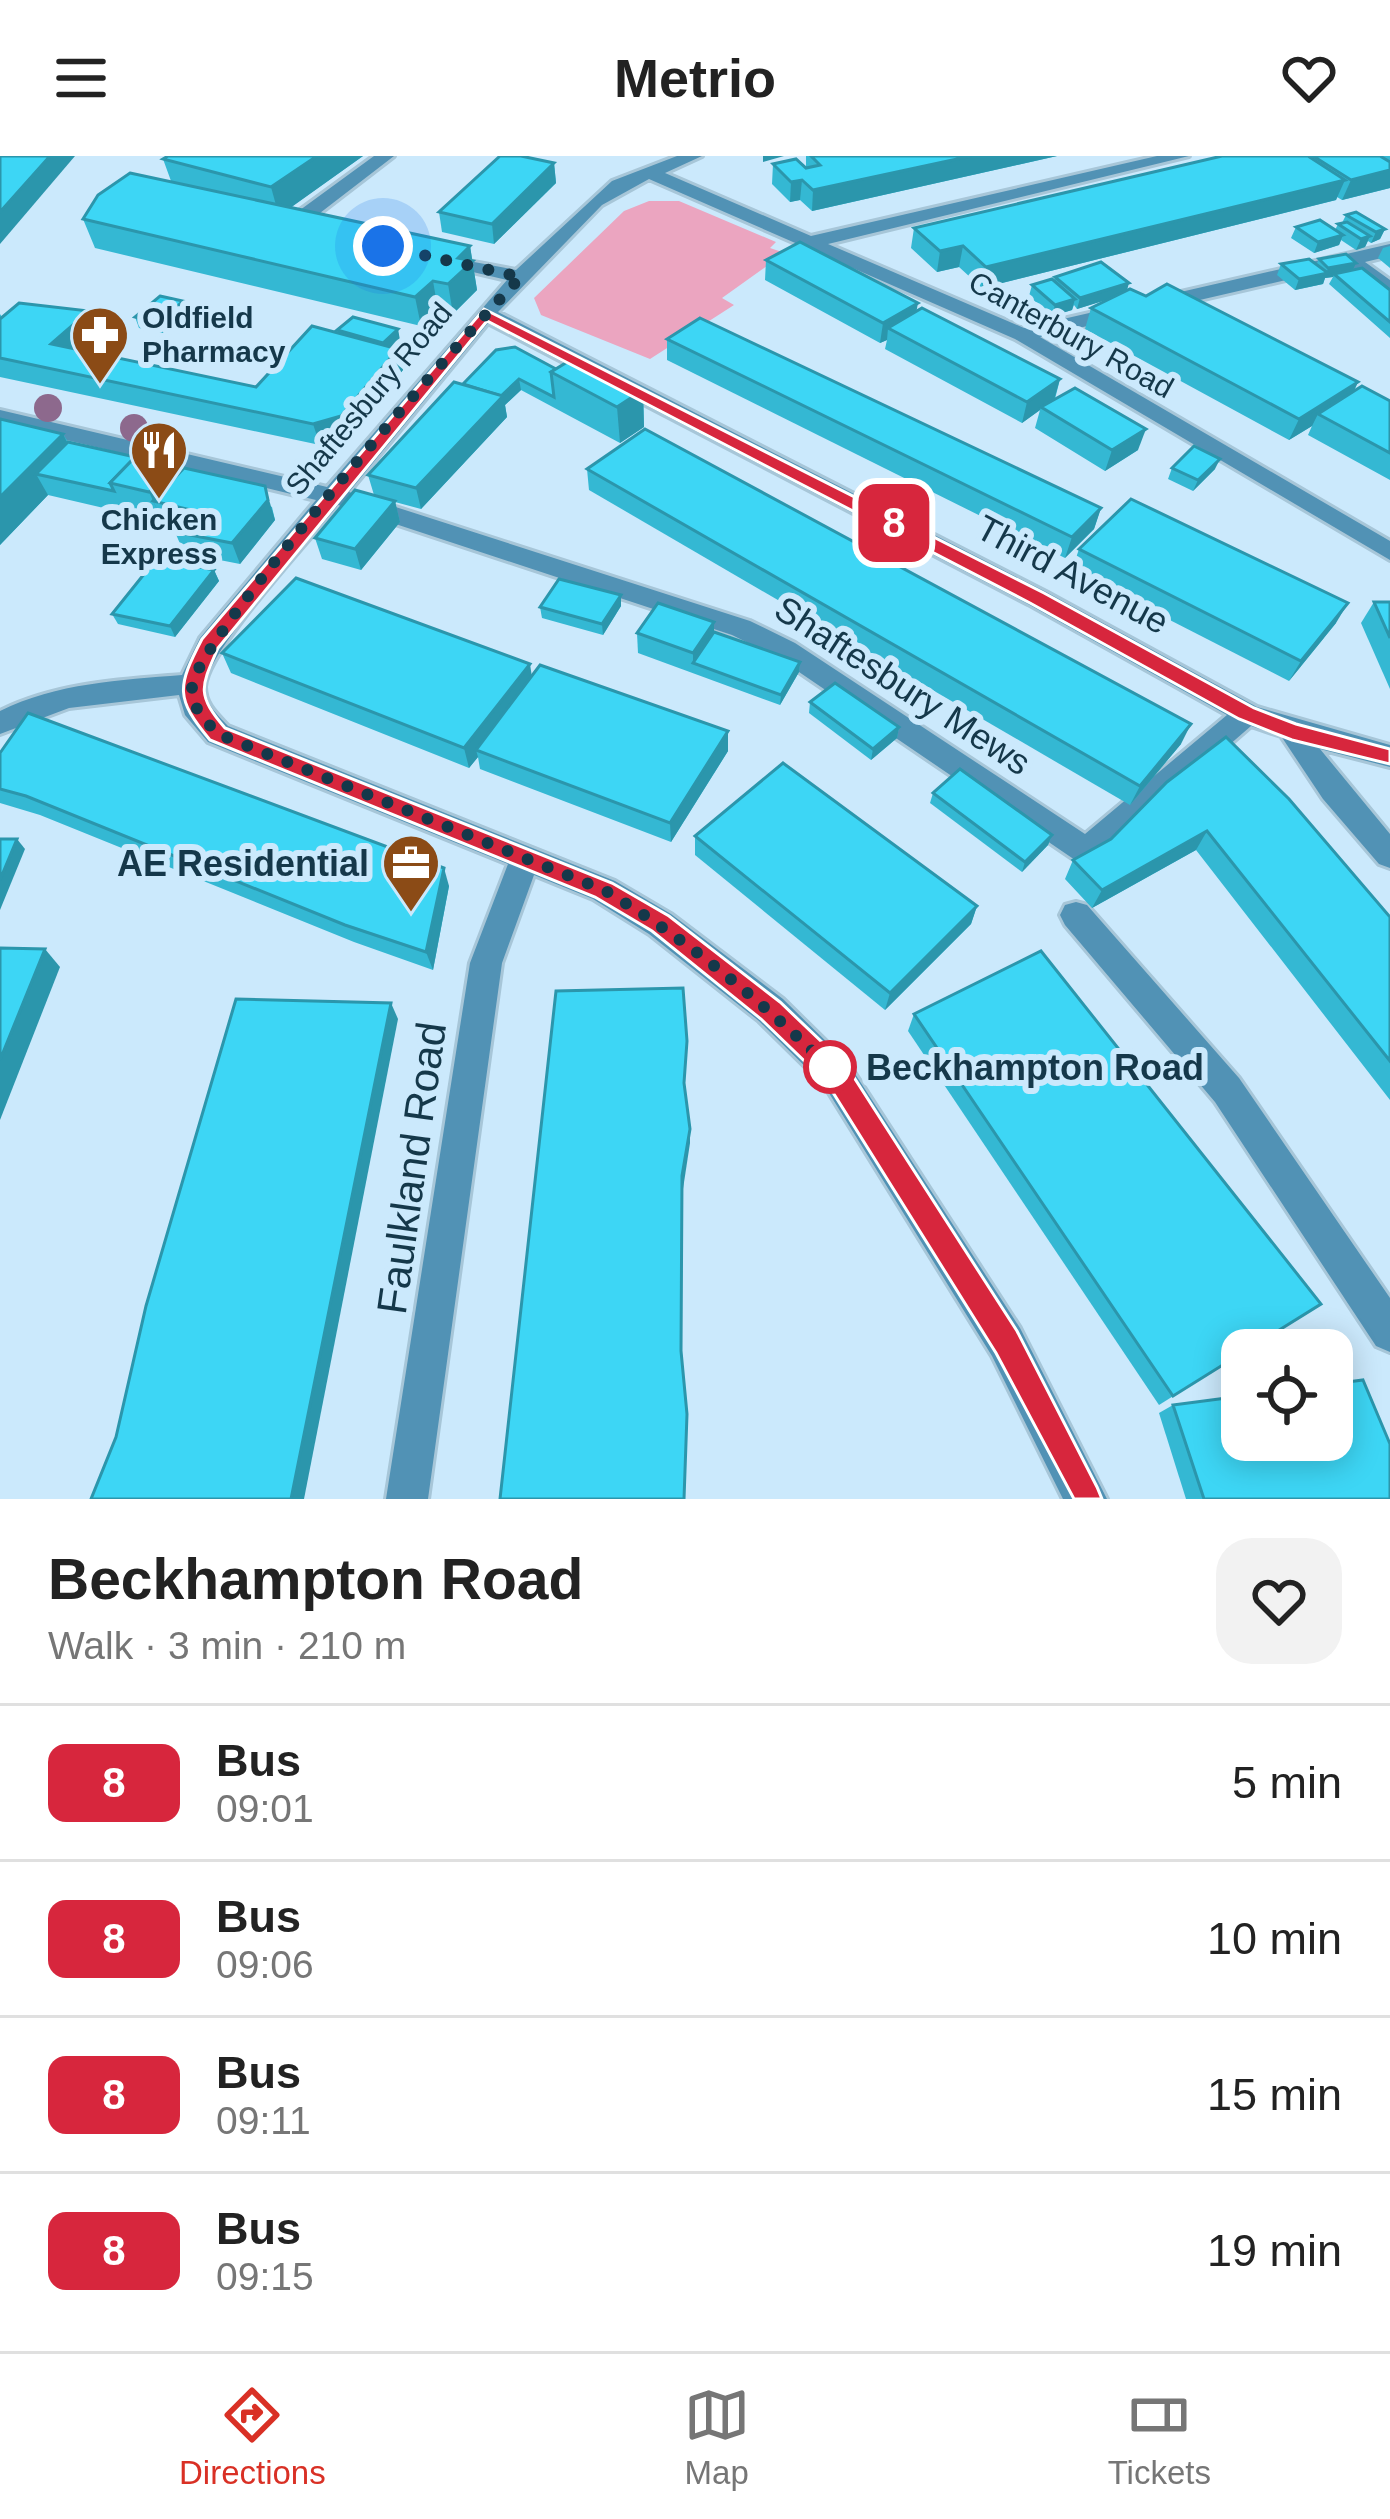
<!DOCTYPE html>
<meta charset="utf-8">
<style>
body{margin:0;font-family:Arial,sans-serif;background:#f2f2f2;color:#222;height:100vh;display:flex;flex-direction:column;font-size:45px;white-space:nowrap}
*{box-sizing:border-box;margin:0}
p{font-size:39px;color:#767676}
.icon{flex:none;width:66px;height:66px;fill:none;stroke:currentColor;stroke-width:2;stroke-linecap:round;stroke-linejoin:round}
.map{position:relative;height:1343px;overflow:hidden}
.details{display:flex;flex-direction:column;background:#fff;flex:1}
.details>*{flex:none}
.badge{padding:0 24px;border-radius:18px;font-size:42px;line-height:78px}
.buttons{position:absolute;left:1221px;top:1173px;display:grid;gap:24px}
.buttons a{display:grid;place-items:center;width:132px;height:132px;border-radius:24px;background:#fff;box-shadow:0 6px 30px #0003;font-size:60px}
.you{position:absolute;width:60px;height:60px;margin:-30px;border:9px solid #fff;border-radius:50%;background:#1a73e8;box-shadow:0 0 0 18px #1a73e833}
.map>.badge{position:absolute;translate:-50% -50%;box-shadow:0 0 0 6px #fff}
.round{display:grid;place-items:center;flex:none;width:126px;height:126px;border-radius:36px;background:#f2f2f2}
.overview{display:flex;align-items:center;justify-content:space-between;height:204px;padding:0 48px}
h1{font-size:57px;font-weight:800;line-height:90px}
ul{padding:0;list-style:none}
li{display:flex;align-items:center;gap:36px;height:156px;padding:0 48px;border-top:3px solid #e0e0e0}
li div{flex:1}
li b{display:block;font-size:45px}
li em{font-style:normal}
li .badge{min-width:132px;font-weight:700;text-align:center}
header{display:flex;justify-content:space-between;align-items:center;height:156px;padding:0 48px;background:#fff;font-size:54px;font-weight:800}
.tab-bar{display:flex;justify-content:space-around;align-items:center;height:168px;border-top:3px solid #e0e0e0;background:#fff;font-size:33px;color:#767676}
.tab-bar a{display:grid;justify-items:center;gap:6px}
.tab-bar .active{color:#d93025}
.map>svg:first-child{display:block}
</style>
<header><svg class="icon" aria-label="menu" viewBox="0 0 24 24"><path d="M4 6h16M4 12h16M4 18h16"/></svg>Metrio<svg class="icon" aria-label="heart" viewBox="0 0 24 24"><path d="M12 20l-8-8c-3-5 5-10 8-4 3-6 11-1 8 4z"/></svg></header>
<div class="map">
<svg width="1390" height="1343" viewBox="0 0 1390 1343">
<rect width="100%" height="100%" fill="#cbe9fc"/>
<polygon fill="#eba5c0" points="649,45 679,45 776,86 770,92 785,97 722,142 734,149 650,203 541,159 534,142 624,55"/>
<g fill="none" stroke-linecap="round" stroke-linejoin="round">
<g stroke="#a7c6d8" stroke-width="6">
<g id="minor">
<polygon points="374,0 394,0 307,67 317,69 317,77 285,73 285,65"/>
<path d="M677,0h25l-37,17 146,63 346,-80h32l-361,88 196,84 366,-84v12l-25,6 25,18v15l-44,-29 -306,71 350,204v19l-375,-221 -366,-160 -47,26 -104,107 548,280 211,115 133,38v22l-70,-18 70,85v34l-11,-4 -56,-65 -42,-63 -30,-10 -154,134 -11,3 -11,-3 -298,-203 -45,-22 -394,-130c-27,34 -132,146 -133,182 0,17 12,27 23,39l387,155 56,33 112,85 65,64 172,265 87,171h-44l-71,-143 -168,-271 -65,-64 -110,-87 -56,-35 -59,-24 -32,88 -74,536h-42l84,-536 38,-99 -300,-122 -23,-27 -6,-20 -110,13 -69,26v-23c57,-28 120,-31 182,-36l18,-37 116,-138 -316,-76v-14l327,77 180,-207 -81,-19v-8l90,17 96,-89zM488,167l540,281 199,111 -142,119 -290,-191 -45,-22 -401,-129z"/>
<polygon points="1076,746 1087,749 1239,922 1390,1142 1390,1196 1376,1190 1215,946 1065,769 1060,759 1065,749"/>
</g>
</g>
<use href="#minor" fill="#5192b5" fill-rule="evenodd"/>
</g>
<g fill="#8d698d">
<circle cx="48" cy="252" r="14"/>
<circle cx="134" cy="272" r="14"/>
</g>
<g fill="#34b8d3">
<polygon points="363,0 291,51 470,90 477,134 453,158 438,154 421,170 95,92 83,63 171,25 163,3"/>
<polygon points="806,0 1057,0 812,55 800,44 790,46 772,28 773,8 806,11"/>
<polygon points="1222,0 1390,0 1390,32 1342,44 1337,41 1336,44 982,132 959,111 937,116 911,92 914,72"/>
<polygon points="554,7 556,27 494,88 442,76 439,56"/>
<polygon points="1346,59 1385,73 1380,83 1371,87 1368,85 1365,91 1356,94 1341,84 1339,89 1314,97 1291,82 1296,71 1335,74 1338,68 1342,67"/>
<polygon points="1390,90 1390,112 1378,102 1383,92"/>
<polygon points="1319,103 1353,114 1390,134 1390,182 1329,128 1333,121 1325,122 1323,128 1295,134 1277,119 1281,108 1316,109"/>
<polygon points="766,104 916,156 1060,223 1055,243 1138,294 1105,315 1035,272 1040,254 1022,267 885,193 887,184 880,187 765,124"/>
<polygon points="1055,121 1127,134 1358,226 1354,235 1390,245 1390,324 1308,279 1312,270 1289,284 1085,173 1091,152 1111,142 1077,153 1074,149 1072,154 1052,160 1029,140 1032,129 1054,125"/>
<polygon points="89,155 98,176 78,194 256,231 338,177 337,174 400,184 393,191 398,193 403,214 347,280 320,289 0,221 0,158 2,161"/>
<polygon points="187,156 163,177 139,172 135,161"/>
<polygon points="667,183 1101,352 1094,373 1065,402 667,204"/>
<polygon points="556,213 643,234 644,271 620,287 521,234 505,249 507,261 421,353 395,346 400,366 361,414 322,403 315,382 374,339 368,319 463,228"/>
<polygon points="0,263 63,278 68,286 184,312 272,351 275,364 240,408 184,397 175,376 181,370 48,339 0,389"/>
<polygon points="1172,312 1215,313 1193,335 1168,323"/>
<polygon points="587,313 1181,588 1130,649 589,334"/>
<polygon points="1079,393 1336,467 1289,525 1072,414"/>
<polygon points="214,414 219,425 175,481 118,468 112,458"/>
<polygon points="1374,446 1390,446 1390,533 1361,467"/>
<polygon points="621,450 603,479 542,462 540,451"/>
<polygon points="714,476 800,506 799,516 780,549 638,497 637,477"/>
<polygon points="222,497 532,520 728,595 671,686 480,613 478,601 469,612 231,517"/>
<polygon points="810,546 899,571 897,582 871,604 809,557"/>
<polygon points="0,597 449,730 433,814 354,786 40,659 0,647"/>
<polygon points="1167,626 1390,761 1390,944 1196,694 1092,752 1065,723 1073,704 1111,683"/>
<polygon points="933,637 1052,679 1048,689 1022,716 930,647"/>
<polygon points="695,680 977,750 971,768 885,854 695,699"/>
<polygon points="914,858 1242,1197 1159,1249 908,875"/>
<polygon points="1173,1249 1390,1343 1186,1343 1159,1257"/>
</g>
<g fill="#2b96ac">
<polygon points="50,0 75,0 0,88 0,56"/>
<polygon points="317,0 363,0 279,60 271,31"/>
<polygon points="763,0 784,0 763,6"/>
<polygon points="971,0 1057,0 812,55 813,34"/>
<polygon points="554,7 556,27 494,88 492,68"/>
<polygon points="1390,14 1390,32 1342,44 1351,24"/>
<polygon points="802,24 800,44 790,46 791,26"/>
<polygon points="1345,24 1336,44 982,132 986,111"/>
<polygon points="1385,73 1380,83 1371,87 1376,76"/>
<polygon points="1343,79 1339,89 1314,97 1318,86"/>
<polygon points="1370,80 1365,91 1356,94 1361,83"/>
<polygon points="470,90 477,134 453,158 448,128 458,102"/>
<polygon points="963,90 959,111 937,116 940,95"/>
<polygon points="1356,107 1351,118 1334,118 1333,121 1325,122 1323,128 1295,134 1299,123 1326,118 1328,112"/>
<polygon points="433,125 438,154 421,170 415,141"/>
<polygon points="1129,127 1126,138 1077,153 1080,142"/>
<polygon points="1075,143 1072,154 1052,160 1055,149"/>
<polygon points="183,145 187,156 163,177 159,167"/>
<polygon points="918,147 914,168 888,172 887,184 880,187 883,167"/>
<polygon points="89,155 98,176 61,209 51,188"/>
<polygon points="398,173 400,184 385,198 383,187"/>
<polygon points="398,193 403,214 347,280 320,289 313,268"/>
<polygon points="519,223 521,234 505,249 507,261 421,353 416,332 494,247"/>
<polygon points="1060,223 1054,244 1041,251 1040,254 1022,267 1027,246"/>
<polygon points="1358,226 1348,247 1318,258 1312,270 1289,284 1299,263"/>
<polygon points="643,234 644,271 620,287 617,251"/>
<polygon points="1146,273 1138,294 1105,315 1112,294"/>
<polygon points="63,278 78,308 36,318 48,339 0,389 0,341"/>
<polygon points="1220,303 1215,313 1193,335 1198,324"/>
<polygon points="181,304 193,333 153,345 163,366 149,336"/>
<polygon points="265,330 275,364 240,408 232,387"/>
<polygon points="395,345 400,366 361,414 355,393"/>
<polygon points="1101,352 1094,373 1065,402 1072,381"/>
<polygon points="214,414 219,425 175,481 170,470"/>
<polygon points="621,439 621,450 603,479 602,468"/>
<polygon points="1348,447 1336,467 1289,525 1301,505"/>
<polygon points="714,466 714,487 693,507 693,518 693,497"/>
<polygon points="800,506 799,516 780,549 781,539"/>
<polygon points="530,508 533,528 476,594 478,601 469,612 464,592"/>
<polygon points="1191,568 1181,588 1130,649 1140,630"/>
<polygon points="899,571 897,582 871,604 873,593"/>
<polygon points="728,575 728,595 671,686 670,667"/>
<polygon points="1207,675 1196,694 1092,752 1102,734"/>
<polygon points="1052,679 1048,689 1022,716 1025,706"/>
<polygon points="17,683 25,693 0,754 0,724"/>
<polygon points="444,712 449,730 433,814 426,796"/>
<polygon points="977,750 971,768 885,854 890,837"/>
<polygon points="45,793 60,811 0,964 0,904"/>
<polygon points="391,847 398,863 304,1343 291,1343"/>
<polygon points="690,973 690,987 683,1033 682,1020"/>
</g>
<g fill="#3dd6f5" stroke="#2b96ac" stroke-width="3">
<polygon points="0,0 50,0 0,56"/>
<polygon points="168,0 317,0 271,31 163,3"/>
<polygon points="500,0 521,0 554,7 492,68 439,56"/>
<polygon points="811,0 971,0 813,34 802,24 791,26 773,8 796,3 806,12 820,9"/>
<polygon points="1222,0 1308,0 1345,24 986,111 963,90 940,95 914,72"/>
<polygon points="1313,0 1380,0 1390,6 1390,14 1351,24"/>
<polygon points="130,17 470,90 458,102 473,105 448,128 433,125 415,141 83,63 98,39"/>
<polygon points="1356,56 1385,73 1376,76 1346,59"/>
<polygon points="1320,64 1343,79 1318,86 1296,71"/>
<polygon points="1347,66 1370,80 1361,83 1338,68"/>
<polygon points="800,86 918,147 883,167 766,104"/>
<polygon points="1346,98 1356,107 1328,112 1319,103"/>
<polygon points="1309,103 1328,117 1299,123 1281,108"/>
<polygon points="1101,106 1129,127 1080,142 1055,121"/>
<polygon points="1362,112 1390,134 1390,166 1334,118"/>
<polygon points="1052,123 1075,143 1055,149 1032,129"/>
<polygon points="1167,128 1358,226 1299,263 1091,152 1130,133 1146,140"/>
<polygon points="160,140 183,145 159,167 135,161"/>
<polygon points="19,147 89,155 51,188 256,231 312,170 398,193 341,260 313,268 0,202 0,163"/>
<polygon points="922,152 1060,223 1027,246 888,172"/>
<polygon points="353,161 398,173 383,187 337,174"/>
<polygon points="700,162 1101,352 1072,381 667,183"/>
<polygon points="515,191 556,213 551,216 554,241 519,223 501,240 463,228 496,194"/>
<polygon points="577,200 643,234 617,251 551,216"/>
<polygon points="454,226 503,240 416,332 368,319"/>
<polygon points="1362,230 1390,245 1390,297 1318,258"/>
<polygon points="1075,232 1146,273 1112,294 1041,251"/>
<polygon points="0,263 63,278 0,341"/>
<polygon points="645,273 1191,568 1140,630 587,313"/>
<polygon points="68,286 135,301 110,327 114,335 36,318"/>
<polygon points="1194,290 1220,303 1198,324 1172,312"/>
<polygon points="141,295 181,304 149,336 110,327"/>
<polygon points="184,312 265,330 268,344 232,387 175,376 195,355 153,345"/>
<polygon points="355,334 395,345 355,393 315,382"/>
<polygon points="1131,343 1348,447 1301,505 1079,393"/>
<polygon points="157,402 214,414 170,470 112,458"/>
<polygon points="296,422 530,508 464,592 222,497"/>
<polygon points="559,423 621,439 602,468 540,451"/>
<polygon points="1374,446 1390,446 1390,482"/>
<polygon points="658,447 714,466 693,497 637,477"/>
<polygon points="714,476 800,506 781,539 693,507"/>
<polygon points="540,509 728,575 670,667 476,594"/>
<polygon points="835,527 899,571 873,593 810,546"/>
<polygon points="28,557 444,712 426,796 345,769 26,640 0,633 0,597"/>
<polygon points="1226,581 1289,643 1390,761 1390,905 1207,675 1102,734 1073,704 1111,683 1167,626"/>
<polygon points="783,607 977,750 890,837 695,680"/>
<polygon points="960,613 1052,679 1025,706 933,637"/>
<polygon points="0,683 17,683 0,724"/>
<polygon points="0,792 45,793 0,904"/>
<polygon points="1041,795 1321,1148 1247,1194 1242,1194 1242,1197 1173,1240 914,858"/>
<polygon points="683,832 687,885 684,927 690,973 682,1020 681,1195 687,1258 684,1343 500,1343 556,835"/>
<polygon points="236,843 391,847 291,1343 91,1343 116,1281 146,1150"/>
<polygon points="1363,1224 1390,1288 1390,1343 1204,1343 1173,1249 1242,1240 1242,1284 1332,1284 1332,1228"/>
</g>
<path fill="#d7263d" stroke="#fff" stroke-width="3" d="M484,153l560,284 210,115 42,16 94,25v15l-98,-24 -53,-21 -209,-116 -543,-282 -269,327c-17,39 -22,46 7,80l387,155 57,33 111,86 66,63 171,266 80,156 5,12h-28l-78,-146 -169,-270 -66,-64 -109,-88 -57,-34 -385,-157c-35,-42 -33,-53 -8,-101z"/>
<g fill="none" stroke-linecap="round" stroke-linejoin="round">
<path stroke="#15384a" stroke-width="12" stroke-dasharray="0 21.6" d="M383,90l138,31c-49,49 -327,364 -329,410 -1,21 13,33 26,47l386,156c86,51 161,114 232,184l-6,-7"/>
</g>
<defs>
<g id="pharmacy-pin" transform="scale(3)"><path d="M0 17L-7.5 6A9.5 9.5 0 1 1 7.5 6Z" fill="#8b4b16" stroke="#cbe9fc"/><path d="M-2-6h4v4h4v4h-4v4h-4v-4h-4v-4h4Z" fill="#fff"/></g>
<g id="restaurant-pin" transform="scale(3)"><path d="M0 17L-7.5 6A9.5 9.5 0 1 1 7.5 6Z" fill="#8b4b16" stroke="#cbe9fc"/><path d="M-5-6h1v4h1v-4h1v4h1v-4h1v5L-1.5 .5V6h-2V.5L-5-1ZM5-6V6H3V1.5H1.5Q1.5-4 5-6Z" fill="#fff"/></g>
<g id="office-pin" transform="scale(3)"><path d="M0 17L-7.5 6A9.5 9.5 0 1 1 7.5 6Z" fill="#8b4b16" stroke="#cbe9fc"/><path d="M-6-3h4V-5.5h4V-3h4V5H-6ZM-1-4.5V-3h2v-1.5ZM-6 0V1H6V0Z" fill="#fff"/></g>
</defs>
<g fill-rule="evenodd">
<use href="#pharmacy-pin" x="100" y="179"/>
<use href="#restaurant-pin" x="159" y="294"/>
<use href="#office-pin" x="411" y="707"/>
</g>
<circle fill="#fff" stroke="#d7263d" stroke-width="6" cx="830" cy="911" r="24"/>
<g text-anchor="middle" stroke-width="12" stroke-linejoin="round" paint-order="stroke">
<g font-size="30" font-weight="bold" fill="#15384a" stroke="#cbe9fc" text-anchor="start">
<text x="142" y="172">Oldfield<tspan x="142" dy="34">Pharmacy</tspan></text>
<text x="159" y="374" text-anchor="middle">Chicken<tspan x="159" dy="34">Express</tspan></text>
</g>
<g font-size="30" fill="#15384a" stroke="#cbe9fc">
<text transform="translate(1071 179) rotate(29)" y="10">Canterbury Road</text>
<text transform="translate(369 243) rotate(-50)" y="10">Shaftesbury Road</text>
</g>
<g font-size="36" fill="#15384a" stroke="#cbe9fc">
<text transform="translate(1073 418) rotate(28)" y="13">Third Avenue</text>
<text transform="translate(903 529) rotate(33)" y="13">Shaftesbury Mews</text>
</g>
<g font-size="36" font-weight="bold" fill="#15384a" stroke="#cbe9fc" text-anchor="end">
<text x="369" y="720">AE Residential</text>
</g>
<g font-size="36" font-weight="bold" fill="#15384a" stroke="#cbe9fc" text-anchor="start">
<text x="866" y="924">Beckhampton Road</text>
</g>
<g font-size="42" fill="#15384a" stroke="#cbe9fc">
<text transform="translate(411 1012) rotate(-82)" y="15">Faulkland Road</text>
</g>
</g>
</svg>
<div class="buttons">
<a><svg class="icon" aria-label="locate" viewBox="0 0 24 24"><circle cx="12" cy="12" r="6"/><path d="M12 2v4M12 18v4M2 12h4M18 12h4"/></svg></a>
</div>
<div class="you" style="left:383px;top:90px"></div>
<b class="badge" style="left:894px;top:367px;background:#d7263d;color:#fff">8</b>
</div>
<section class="details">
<div class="overview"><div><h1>Beckhampton Road</h1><p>Walk · 3 min · 210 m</p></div><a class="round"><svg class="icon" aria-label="heart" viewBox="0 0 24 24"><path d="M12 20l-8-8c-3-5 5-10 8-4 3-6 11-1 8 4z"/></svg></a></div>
<ul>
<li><span class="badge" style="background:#d7263d;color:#fff">8</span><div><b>Bus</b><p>09:01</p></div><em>5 min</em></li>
<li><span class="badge" style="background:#d7263d;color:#fff">8</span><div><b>Bus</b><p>09:06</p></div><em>10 min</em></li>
<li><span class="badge" style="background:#d7263d;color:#fff">8</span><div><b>Bus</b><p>09:11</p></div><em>15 min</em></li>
<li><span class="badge" style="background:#d7263d;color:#fff">8</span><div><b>Bus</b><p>09:15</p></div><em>19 min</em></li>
</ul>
</section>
<nav class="tab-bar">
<a class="active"><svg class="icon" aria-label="directions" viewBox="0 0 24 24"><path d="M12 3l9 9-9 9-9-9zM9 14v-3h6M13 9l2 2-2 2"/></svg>Directions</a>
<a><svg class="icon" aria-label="map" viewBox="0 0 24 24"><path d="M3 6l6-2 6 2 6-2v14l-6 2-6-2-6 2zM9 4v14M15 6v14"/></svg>Map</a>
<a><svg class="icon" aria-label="tickets" viewBox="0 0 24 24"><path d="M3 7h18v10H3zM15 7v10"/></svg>Tickets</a>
</nav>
